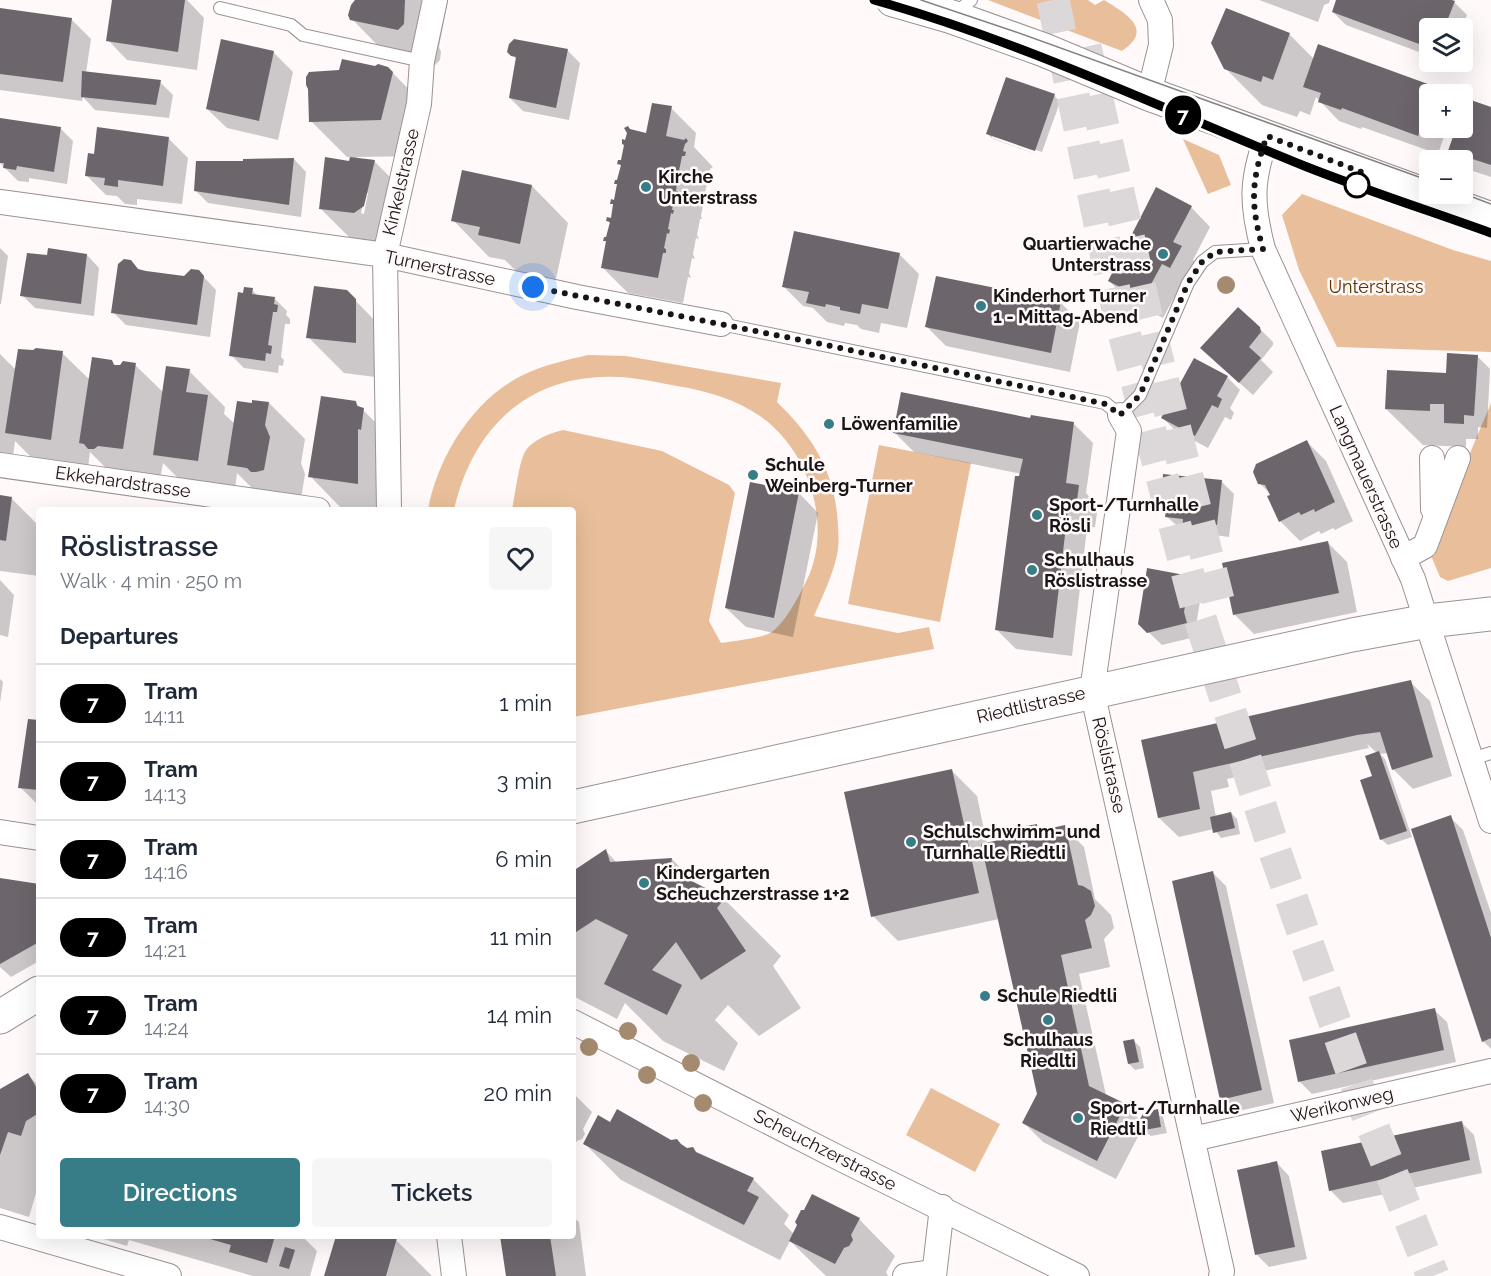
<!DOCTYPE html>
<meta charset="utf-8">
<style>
body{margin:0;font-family:Raleway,sans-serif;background:#f6f6f7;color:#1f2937;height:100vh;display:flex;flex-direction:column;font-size:22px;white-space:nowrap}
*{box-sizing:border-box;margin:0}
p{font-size:20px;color:#747a83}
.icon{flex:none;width:33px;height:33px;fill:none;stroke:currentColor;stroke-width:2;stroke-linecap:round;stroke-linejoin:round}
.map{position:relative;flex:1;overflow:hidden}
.panel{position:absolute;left:36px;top:507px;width:540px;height:732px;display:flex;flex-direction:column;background:#fff;border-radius:6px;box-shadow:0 6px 24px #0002}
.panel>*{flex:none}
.badge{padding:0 12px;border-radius:20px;font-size:21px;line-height:39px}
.fabs{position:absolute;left:1419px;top:18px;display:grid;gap:12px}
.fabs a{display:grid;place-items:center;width:54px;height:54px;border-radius:6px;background:#fff;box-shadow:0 6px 24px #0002;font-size:30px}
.you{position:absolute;width:30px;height:30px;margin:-15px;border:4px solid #fff;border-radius:50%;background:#1a73e8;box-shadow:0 0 0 9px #1a73e833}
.map>.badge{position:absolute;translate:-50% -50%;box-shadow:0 0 0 3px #fff}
h2{padding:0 24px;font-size:22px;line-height:54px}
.round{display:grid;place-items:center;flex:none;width:63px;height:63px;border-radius:6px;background:#f6f6f7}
.summary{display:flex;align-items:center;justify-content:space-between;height:102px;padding:0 24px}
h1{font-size:28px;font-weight:600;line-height:45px}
.action{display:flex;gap:12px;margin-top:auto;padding:12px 24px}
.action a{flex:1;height:69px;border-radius:6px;background:#367d88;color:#fff;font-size:24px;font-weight:600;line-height:69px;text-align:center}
.action a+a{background:#f6f6f7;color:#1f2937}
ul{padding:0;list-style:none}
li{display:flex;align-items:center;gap:18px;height:78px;padding:0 24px;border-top:2px solid #e0e1e3}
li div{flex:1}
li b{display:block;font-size:22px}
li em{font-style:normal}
li .badge{min-width:66px;font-weight:700;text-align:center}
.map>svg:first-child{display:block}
</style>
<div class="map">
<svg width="1491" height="1276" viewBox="0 0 1491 1276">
<rect width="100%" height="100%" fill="#fff9fa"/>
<g fill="#e8bf9a">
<path d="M988,0h100l7,5 9,-5c21,13 51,29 18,51z"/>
<polygon points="1183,139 1219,155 1231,185 1208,194"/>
<polygon points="1302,194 1453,250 1491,261 1491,352 1337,347 1299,270 1282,215"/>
<path d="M588,355l38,1 155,27 -4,19c33,32 55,65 60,111 1,13 3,29 0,42 -5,22 -14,40 -23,61l84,17 31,-6 5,22 -361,68v-207h-61c3,-14 7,-50 14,-60 8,-11 25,-17 37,-20l99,21 67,34 6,8 -26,128 12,22c11,-2 41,-5 49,-10 15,-8 33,-44 40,-60 22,-56 -5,-132 -58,-162 -26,-16 -56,-22 -86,-27 -21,-4 -41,-8 -63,-7 -81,2 -132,57 -149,133h-26c9,-52 45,-111 95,-135 21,-10 43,-15 65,-20z"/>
<polygon points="1491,403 1491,568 1448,581 1440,577 1429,551"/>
<polygon points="879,445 971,463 940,622 848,604"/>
<polygon points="931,1088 1000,1124 975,1172 906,1135"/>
</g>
<g fill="#0003" fill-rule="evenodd">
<polygon points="114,0 187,0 204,18 197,70 127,60 108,40"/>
<polygon points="356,0 448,0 439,47 441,52 440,60 435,65 388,56 352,19"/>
<polygon points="1259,0 1330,0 1329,3 1324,5 1318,22"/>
<polygon points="1338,0 1448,0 1454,2 1467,15 1462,28 1430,28 1430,56 1346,25 1333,12"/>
<polygon points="0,9 71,19 91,39 86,73 160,82 173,95 169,118 95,110 83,97 82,101 0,90"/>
<polygon points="1462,32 1469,39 1462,56"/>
<polygon points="1289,34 1314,59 1435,88 1441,94 1430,94 1430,128 1447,128 1438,154 1362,127 1361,129 1339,121 1316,97 1310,115 1300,111 1297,117 1262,105 1225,68"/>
<polygon points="223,41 274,53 293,72 278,140 227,128 207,109"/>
<polygon points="567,50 580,63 569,120 523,111 510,98 517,60 509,51"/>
<polygon points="1446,62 1460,62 1458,66"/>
<path d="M375,68h13l36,37 -7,51 -60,1v2l17,2 36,36 -10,46 -43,2 -36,-36 31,-52h-5l-36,-36zM365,193h3l-4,21 -3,-1z"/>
<polygon points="1054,95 1060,102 1042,152 992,135 992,138 1041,156 993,139 987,133"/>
<polygon points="671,108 696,133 694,147 713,167 710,169 708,176 711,179 710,181 708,180 704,196 706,200 704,200 701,216 702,219 700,219 697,235 699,239 696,238 693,254 695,259 692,258 689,273 691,278 688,277 683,303 628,293 602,267 607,243 605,241 608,239 611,224 608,221 612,219 614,206 612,203 615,201 618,185 616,183 618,182 622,166 619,163 623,162 631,131 647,134"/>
<polygon points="1491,109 1491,177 1470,170 1462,160 1450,150 1457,128 1462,128"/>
<polygon points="0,120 60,128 73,141 67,184 29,178 29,182 18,181 0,163"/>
<polygon points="168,138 188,158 182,204 137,199 137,205 125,204 117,196 106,195 86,175 95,155"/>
<polygon points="294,159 306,172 301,217 208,203 195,190"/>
<polygon points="532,186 568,223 556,279 516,271 505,260 489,257 453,220"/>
<polygon points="1191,207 1210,227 1193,260 1200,267 1182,283 1163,318 1129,300 1109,281"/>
<polygon points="0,248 8,256 1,304 0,304"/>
<polygon points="899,254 919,274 907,328 881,323 879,333 861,329 857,325 845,323 844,326 827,322 813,308 803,306 784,287"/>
<polygon points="87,255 99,268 94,316 35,308 22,295"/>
<polygon points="130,261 140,271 184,277 198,271 216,290 210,337 126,325 113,312"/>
<polygon points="252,290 258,296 274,298 287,311 286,315 290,319 290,324 285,324 281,357 284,360 283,366 279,365 278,373 244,368 231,355 245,294"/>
<polygon points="346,291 391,337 391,379 344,373 308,337"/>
<polygon points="1061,303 1080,322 1070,372 946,346 927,327"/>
<polygon points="1259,328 1273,342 1273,345 1261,360 1273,372 1253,395 1215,361"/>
<polygon points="62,353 90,380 111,361 116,366 135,365 164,393 189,371 225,407 224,414 235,424 253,405 269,403 305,439 301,463 305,474 300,505 265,501 237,473 234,497 191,491 163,463 159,485 117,479 90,452 87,475 42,468 15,441 12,464 0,462 0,354 16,370"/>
<polygon points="1477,356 1490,369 1487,428 1478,427 1478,439 1466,439 1466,447 1423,445 1386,409"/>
<polygon points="1227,377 1240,390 1230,408 1234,413 1231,420 1225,417 1208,448 1176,431 1163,418"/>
<polygon points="355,402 399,446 394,510 343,510 310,476"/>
<polygon points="1073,423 1093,443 1086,493 1098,506 1095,527 1087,528 1072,656 1016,649 997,630 1022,474 914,452 894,432"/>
<polygon points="1307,442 1326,461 1353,521 1335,530 1333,528 1321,534 1319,531 1300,541 1280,521 1272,495 1259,483"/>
<polygon points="1221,481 1234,494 1229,537 1214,535 1213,544 1196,542 1167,517 1169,496 1163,491"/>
<polygon points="799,493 818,513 793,637 746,627 726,608"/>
<polygon points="0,497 11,498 39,526 39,576 0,571"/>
<polygon points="1328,543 1347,562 1357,612 1254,634 1234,614"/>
<polygon points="1189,577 1202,590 1196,625 1199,636 1162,645 1139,623"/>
<polygon points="0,580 14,595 8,637 0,635"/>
<polygon points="0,679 3,682 0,703"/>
<polygon points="1410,682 1430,701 1452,776 1413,789 1394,770 1388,753 1380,754 1385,759 1412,837 1388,845 1381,839 1374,777 1377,753 1367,744 1369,748 1227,779 1229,787 1211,791 1216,817 1231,813 1237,819 1240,834 1221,838 1214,829 1179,837 1159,818 1143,741"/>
<polygon points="39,722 39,806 20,787"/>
<polygon points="951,770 977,796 987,844 1018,837 1036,825 1043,832 1064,827 1084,847 1095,899 1111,915 1114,928 1104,939 1110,967 1079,974 1106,1095 1125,1105 1141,1121 1157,1110 1163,1117 1167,1133 1151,1136 1142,1129 1116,1179 1043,1142 1024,1123 1038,1094 999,919 898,941 873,916"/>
<polygon points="1450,817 1463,830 1491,913 1491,1049 1483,1041"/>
<polygon points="606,851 617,863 672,859 699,887 724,899 781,956 773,966 801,1008 759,1036 728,1005 715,1020 738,1043 724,1071 663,1041 625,1003 617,1019 573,996 573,872"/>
<polygon points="1213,873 1226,886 1274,1103 1234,1112 1221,1099"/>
<polygon points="0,880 39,885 39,961 11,977 0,967"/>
<polygon points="1434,1010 1447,1022 1456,1062 1312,1094 1299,1081"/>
<polygon points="1134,1041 1140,1047 1144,1068 1135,1070 1129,1064"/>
<polygon points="28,1075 39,1086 39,1183 29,1217 0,1208 0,1091"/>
<polygon points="573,1093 592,1112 583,1129 585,1134 582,1139 577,1141 573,1148"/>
<polygon points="1461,1122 1474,1135 1482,1173 1343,1203 1330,1190"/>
<polygon points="610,1124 683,1147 753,1179 789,1215 784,1224 794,1234 805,1212 859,1219 895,1256 886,1272 888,1276 826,1276 790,1241 780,1260 621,1180 585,1144"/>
<polygon points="1277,1163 1289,1176 1307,1259 1269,1267 1256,1254"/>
<polygon points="573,1217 579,1222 586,1276 507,1276 502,1236 573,1236"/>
<polygon points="94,1236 302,1236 317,1251 310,1276 253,1276 129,1240 127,1246"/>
<polygon points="337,1236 384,1236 396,1240 432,1276 325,1276"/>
</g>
<g fill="#6d656c">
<polygon points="112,0 185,0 178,52 106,41"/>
<polygon points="355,0 405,0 404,24 398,30 350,20 348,15 351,5"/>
<polygon points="1336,0 1452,0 1455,1 1447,21 1457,24 1455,28 1430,28 1430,48 1332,12"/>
<polygon points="0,8 72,18 63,82 0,74"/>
<polygon points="1226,8 1290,33 1273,80 1263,76 1261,82 1224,69 1211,43"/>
<polygon points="221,39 274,51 259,121 206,109"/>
<polygon points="514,39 568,49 556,108 509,98 516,57 511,56 507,52 509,44"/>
<polygon points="1318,44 1436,87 1433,94 1430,94 1430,104 1418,136 1342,108 1341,110 1318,102 1321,93 1303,87"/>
<polygon points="342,59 375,66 378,64 388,67 393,72 381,120 309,122 308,89 306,85 306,77 309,72 339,70"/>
<polygon points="82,71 161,80 156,105 81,97"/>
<polygon points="1006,77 1055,94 1035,151 986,134"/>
<polygon points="1465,98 1491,107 1491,165 1448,151 1456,128 1462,128 1462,107"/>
<polygon points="652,103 672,106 666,136 684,140 686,138 688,141 685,144 683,151 686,152 685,156 682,156 679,171 682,171 681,176 678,175 676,191 678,191 677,195 675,194 672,210 674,210 673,214 671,213 668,229 670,230 669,234 667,233 664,248 666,249 666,253 663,253 658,278 601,268 606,241 603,241 604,237 606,237 610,222 606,221 607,217 611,218 613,204 610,204 611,199 614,200 617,184 614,184 615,180 617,180 621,165 617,164 618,160 621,160 624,145 622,144 622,139 625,140 627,133 624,128 628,126 630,129 646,133"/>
<polygon points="0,118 61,127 54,172 17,166 16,170 3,168 4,163 0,163"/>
<polygon points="97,127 169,137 163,186 118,180 118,187 104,185 105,178 85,176 88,153 94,154"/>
<polygon points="325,157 349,161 350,157 375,160 364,206 354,213 319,209"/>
<polygon points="294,158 289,205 194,191 196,161 243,161 243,159"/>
<polygon points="462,170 532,185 520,244 478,235 480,227 451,221"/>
<polygon points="1156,187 1192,206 1173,242 1182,246 1170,268 1162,264 1143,299 1108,281"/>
<polygon points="794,231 900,253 888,309 862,304 860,314 840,310 840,307 826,304 825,307 806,303 809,292 782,287"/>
<polygon points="48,248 87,254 81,304 20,296 27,253 47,255"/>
<polygon points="124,259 131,260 138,269 146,271 184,276 191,269 199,270 204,276 197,325 111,313 118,264"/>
<polygon points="936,276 1061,301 1051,353 925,327"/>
<polygon points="314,286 347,290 356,299 356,343 306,338"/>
<polygon points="244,287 253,288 252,294 275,297 274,304 278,305 277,312 273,312 268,345 272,346 271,354 266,353 265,361 229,356 238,292 243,293"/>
<polygon points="1238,307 1260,327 1261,332 1249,347 1261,358 1239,383 1200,348"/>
<polygon points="36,348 63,351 51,440 5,433 18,349 33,350"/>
<polygon points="1447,353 1478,355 1474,416 1464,415 1464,424 1444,423 1444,404 1430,404 1430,411 1385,409 1387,370 1446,373"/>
<polygon points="92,357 112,360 114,365 120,365 123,361 136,363 123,449 98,446 94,449 88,449 84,444 79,443"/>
<polygon points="1194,358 1228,376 1217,396 1222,399 1218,408 1212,405 1195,436 1161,418"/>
<polygon points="166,366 190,369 186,392 208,395 198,461 153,455"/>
<polygon points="901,392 1030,418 1031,415 1074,422 1066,483 1079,485 1076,509 1068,509 1053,638 995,630 1015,476 1019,476 1023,459 893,433"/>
<polygon points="321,396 356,401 357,406 364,408 361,430 358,429 358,484 308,477"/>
<polygon points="252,400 269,402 265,425 270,437 264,470 256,472 251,472 247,468 227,465 237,401 252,403"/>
<polygon points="1307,440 1335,502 1315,512 1314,509 1301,515 1299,512 1279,522 1267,496 1270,495 1265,485 1258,484 1253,472 1256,464"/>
<polygon points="1163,474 1222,480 1217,525 1201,523 1200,532 1182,530 1183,519 1165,517 1168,492 1162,491"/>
<polygon points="750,482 799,492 774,618 725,608"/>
<polygon points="0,495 12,497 6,541 0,540"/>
<polygon points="1328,541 1339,593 1233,615 1222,563"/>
<polygon points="1147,568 1190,576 1184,612 1187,623 1147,633 1138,624"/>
<polygon points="1411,680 1433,757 1392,770 1380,732 1357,735 1210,768 1193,772 1200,809 1158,818 1141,740"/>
<polygon points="28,719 39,720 39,790 18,788"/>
<polygon points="1379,751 1407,831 1380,840 1360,780 1372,776 1365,756"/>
<polygon points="952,769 979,893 871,917 844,792"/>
<polygon points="1231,812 1235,828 1213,833 1210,817"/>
<polygon points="1451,815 1491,938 1491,1038 1482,1042 1411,829"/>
<polygon points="1037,824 1038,831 1065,825 1078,885 1083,886 1091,891 1095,906 1091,915 1085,920 1092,948 1061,955 1089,1086 1126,1104 1097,1161 1022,1123 1037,1094 981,844 1016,836 1015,828"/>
<polygon points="606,849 610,862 672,858 670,870 725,898 717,908 746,951 701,980 676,942 652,970 682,985 667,1015 604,984 628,935 596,919 573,934 573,871"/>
<polygon points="1213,871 1262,1090 1220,1100 1172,881"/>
<polygon points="0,878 39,884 39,942 0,964"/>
<polygon points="1435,1008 1444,1050 1298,1082 1289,1040"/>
<polygon points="1134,1039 1139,1062 1128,1064 1123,1041"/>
<polygon points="28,1073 39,1092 39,1113 26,1121 21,1136 8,1132 0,1155 0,1089"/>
<polygon points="617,1109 671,1140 677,1139 681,1144 687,1148 693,1147 696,1152 754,1178 747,1191 759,1197 744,1225 583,1144 598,1115 610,1122"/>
<polygon points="1158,1109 1161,1127 1144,1130 1136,1126 1144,1112"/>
<polygon points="1462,1121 1470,1160 1329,1191 1321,1151"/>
<polygon points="1277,1161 1295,1247 1255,1255 1237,1170"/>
<polygon points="812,1194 860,1218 851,1235 853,1240 849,1246 844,1248 835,1264 789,1241 797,1225 795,1222 801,1210 804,1210"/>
<polygon points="275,1236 267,1263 229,1252 231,1245 203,1237"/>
<polygon points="336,1236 389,1236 397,1238 386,1276 324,1276"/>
<polygon points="500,1236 550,1236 556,1276 506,1276"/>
<polygon points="285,1247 295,1250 289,1269 279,1266"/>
</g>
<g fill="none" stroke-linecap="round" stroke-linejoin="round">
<g stroke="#dcd7d8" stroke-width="33" stroke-dasharray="33 16" stroke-linecap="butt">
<polyline points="1053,0 1119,314 1197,609 1274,849 1365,1108 1433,1276"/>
<polyline points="1085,47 1145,311 1218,600"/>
</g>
<g stroke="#9d9093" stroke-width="14">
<g id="lane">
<polyline points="220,8 291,25 303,35 422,61"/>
<polyline points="954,15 971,0"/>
<polyline points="721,324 1105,403 1120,415 1140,395 1188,283 1202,262 1215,252 1263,249"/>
<polyline points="1471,759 1491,753"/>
</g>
</g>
<g stroke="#9d9093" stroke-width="26">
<g id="street">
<polyline points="1149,94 1161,45 1160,20 1151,0"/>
<path d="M1267,136c-16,44 -16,67 -4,113l150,330 78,242"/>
<polyline points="0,202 385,255 577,297 721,324"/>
<polyline points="1120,415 1129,431 1092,691 1222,1271 1221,1276"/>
<polyline points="1432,458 1433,509"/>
<polyline points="0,465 318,510"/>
<polyline points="389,510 385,255 419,104 422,61 435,0"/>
<polyline points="1403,558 1425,546 1458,458"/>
<polyline points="0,832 39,838"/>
<polyline points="573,1022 839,1158 1077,1276"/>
<polyline points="1193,1139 1491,1071"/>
<polyline points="0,1227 169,1276"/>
<polyline points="449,1236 454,1276"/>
<polyline points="905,1276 934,1272"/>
<polyline points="934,1276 942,1207"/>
</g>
</g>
<g stroke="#9d9093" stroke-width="35">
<g id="secondary">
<polyline points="893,0 952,17 1044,50 1149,94 1491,219"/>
<polyline points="573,807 1352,635 1428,621 1491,614"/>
<polyline points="0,1017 39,993"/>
</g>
</g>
<use href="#lane" stroke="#fff" stroke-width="12"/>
<use href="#street" stroke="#fff" stroke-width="24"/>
<use href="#secondary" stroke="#fff" stroke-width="33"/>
<g stroke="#878283" stroke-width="1.5">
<path d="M874,0c150,42 289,110 433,167 61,23 123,44 184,66"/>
<polyline points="921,0 1016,32 1430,181"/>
<polyline points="1462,193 1491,204"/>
</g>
</g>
<g fill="#a48b70">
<circle cx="1226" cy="285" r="9"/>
<circle cx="628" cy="1031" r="9"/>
<circle cx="589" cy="1047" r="9"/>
<circle cx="691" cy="1063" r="9"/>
<circle cx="647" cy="1075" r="9"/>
<circle cx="703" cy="1103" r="9"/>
</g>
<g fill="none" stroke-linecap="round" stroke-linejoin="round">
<g stroke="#fff" stroke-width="14">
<path id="line" d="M874,0c149,42 289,109 433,167 61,24 123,44 184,66"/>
</g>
<use href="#line" stroke="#000" stroke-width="9"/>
<path stroke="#191415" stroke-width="6" stroke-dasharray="0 10.8" d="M533,287l293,58 280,59 14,11 20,-20 48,-112 14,-21 13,-10 48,-3c-13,-45 -12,-69 4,-113l97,37 -7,12"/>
</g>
<circle fill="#fff" stroke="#000" stroke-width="3" cx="1357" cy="185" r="12"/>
<g fill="#367d88" stroke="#fff9fa" stroke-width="2">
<circle cx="646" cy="187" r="6"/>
<circle cx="1163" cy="254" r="6"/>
<circle cx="981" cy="306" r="6"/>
<circle cx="829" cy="424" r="6"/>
<circle cx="753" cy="475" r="6"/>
<circle cx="1037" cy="515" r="6"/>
<circle cx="1032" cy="570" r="6"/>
<circle cx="911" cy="842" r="6"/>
<circle cx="644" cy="883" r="6"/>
<circle cx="985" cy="996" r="6"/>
<circle cx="1048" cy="1020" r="6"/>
<circle cx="1078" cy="1118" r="6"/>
</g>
<g text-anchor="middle" stroke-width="5" stroke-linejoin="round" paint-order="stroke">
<g font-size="18" font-weight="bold" fill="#191415" stroke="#fff9fa" text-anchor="start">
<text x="658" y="183">Kirche<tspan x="658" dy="21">Unterstrass</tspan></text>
<text x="1151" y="250" text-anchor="end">Quartierwache<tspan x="1151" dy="21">Unterstrass</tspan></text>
<text x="993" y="302">Kinderhort Turner<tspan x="993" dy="21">1 - Mittag-Abend</tspan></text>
<text x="841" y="430">Löwenfamilie</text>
<text x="765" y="471">Schule<tspan x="765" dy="21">Weinberg-Turner</tspan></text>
<text x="1049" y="511">Sport-/Turnhalle<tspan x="1049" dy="21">Rösli</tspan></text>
<text x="1044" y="566">Schulhaus<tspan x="1044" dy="21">Röslistrasse</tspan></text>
<text x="923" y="838">Schulschwimm- und<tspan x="923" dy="21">Turnhalle Riedtli</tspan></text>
<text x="656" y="879">Kindergarten<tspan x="656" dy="21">Scheuchzerstrasse 1+2</tspan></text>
<text x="997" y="1002">Schule Riedtli</text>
<text x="1048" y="1046" text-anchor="middle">Schulhaus<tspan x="1048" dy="21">Riedlti</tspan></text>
<text x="1090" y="1114">Sport-/Turnhalle<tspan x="1090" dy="21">Riedtli</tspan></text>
</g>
<g font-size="18" fill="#191415" stroke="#fff9fa">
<text transform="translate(401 182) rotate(-77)" y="6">Kinkelstrasse</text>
<text transform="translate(440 268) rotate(12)" y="6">Turnerstrasse</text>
<text transform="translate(1366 477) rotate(66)" y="6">Langmauerstrasse</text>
<text transform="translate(123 482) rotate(8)" y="6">Ekkehardstrasse</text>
<text transform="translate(1031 705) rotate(-13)" y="6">Riedtlistrasse</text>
<text transform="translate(1109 765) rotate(77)" y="6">Röslistrasse</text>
<text transform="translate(1342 1105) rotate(-13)" y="6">Werikonweg</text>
<text transform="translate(825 1150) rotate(27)" y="6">Scheuchzerstrasse</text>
</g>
<g font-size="18" fill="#5a3100" stroke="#fff9fa">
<text x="1376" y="293">Unterstrass</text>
</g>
</g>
</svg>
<div class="fabs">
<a><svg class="icon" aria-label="layers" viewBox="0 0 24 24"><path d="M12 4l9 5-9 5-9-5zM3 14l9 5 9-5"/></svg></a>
<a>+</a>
<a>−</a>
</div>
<div class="you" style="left:533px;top:287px"></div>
<b class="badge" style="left:1183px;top:115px;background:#000;color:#fff">7</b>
<section class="panel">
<div class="summary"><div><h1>Röslistrasse</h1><p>Walk · 4 min · 250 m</p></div><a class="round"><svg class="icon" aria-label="heart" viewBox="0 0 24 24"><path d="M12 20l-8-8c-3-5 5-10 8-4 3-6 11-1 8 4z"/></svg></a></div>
<h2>Departures</h2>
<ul>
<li><span class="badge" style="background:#000;color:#fff">7</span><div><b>Tram</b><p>14:11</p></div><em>1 min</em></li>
<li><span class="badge" style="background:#000;color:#fff">7</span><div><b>Tram</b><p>14:13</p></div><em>3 min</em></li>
<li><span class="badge" style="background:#000;color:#fff">7</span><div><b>Tram</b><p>14:16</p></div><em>6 min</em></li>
<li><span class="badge" style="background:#000;color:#fff">7</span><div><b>Tram</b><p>14:21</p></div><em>11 min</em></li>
<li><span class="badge" style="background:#000;color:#fff">7</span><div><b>Tram</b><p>14:24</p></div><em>14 min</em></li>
<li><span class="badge" style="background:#000;color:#fff">7</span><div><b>Tram</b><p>14:30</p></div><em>20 min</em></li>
</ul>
<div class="action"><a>Directions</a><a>Tickets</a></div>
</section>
</div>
